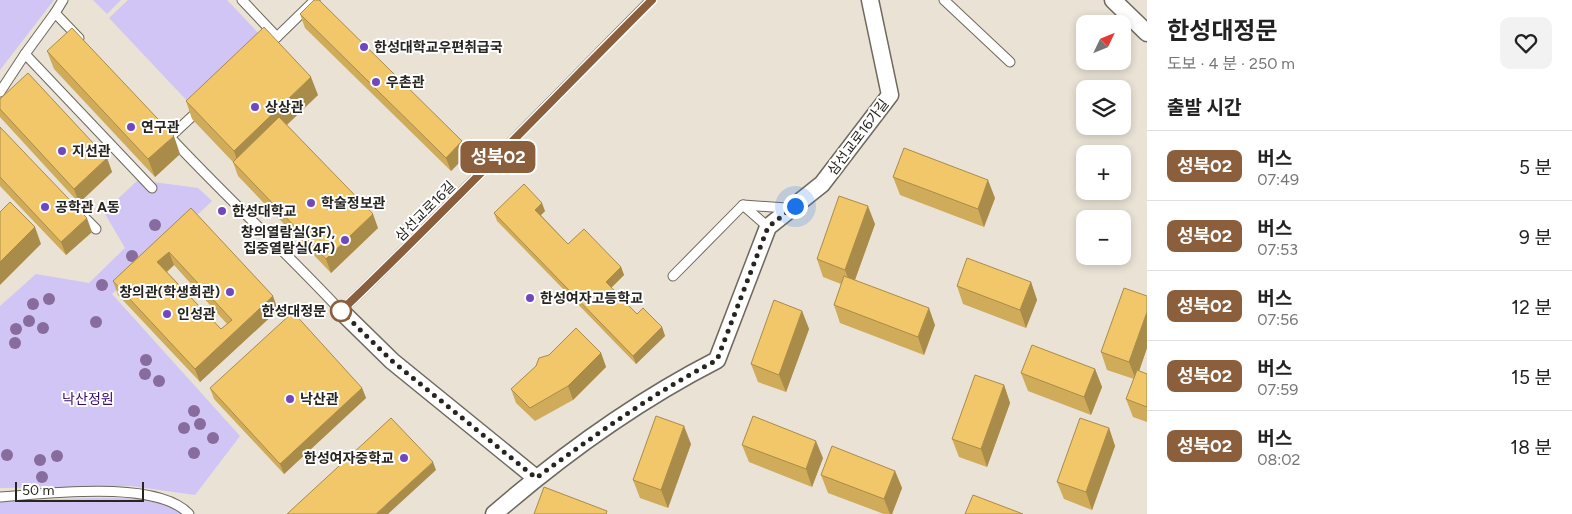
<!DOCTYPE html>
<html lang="ko">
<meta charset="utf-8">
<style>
body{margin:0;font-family:Figtree,"Noto Sans KR",sans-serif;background:#f2f2f2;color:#222;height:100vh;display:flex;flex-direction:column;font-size:19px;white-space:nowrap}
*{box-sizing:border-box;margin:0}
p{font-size:16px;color:#767676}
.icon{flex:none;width:28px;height:28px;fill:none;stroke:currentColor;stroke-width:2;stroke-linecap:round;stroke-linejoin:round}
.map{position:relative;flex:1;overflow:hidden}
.details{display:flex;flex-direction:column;background:#fff;width:425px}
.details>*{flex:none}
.badge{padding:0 10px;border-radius:8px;font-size:18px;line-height:32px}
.needle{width:32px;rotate:47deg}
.buttons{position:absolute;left:1076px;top:15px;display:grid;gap:10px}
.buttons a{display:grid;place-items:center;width:55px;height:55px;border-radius:10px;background:#fff;box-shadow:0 2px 8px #0003;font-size:25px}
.scale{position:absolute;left:15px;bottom:12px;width:129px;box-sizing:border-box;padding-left:5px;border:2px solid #272520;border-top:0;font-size:14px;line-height:18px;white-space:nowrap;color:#272520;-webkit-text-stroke:4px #fff;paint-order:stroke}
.you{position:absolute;width:25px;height:25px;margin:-12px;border:4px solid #fff;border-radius:50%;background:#1a73e8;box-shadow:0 0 0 8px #1a73e833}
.map>.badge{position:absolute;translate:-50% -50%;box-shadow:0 0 0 2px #fff}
h2{padding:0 20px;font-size:19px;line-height:45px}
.round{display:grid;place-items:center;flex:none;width:52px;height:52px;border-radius:10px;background:#f2f2f2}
.head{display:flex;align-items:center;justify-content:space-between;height:85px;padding:0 20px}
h1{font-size:24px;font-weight:700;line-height:38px}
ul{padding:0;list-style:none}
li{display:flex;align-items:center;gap:15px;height:70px;padding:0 20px;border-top:1px solid #e0e0e0}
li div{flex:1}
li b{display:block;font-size:19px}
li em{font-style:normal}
li .badge{min-width:55px;font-weight:700;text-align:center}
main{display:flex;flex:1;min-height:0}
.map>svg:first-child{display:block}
</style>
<main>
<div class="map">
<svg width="1147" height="514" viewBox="0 0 1147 514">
<rect width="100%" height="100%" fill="#e9e2d5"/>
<g fill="#d0c5f4">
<polygon points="0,0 54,0 0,70"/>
<polygon points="93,0 121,0 107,14"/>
<polygon points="128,0 227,0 264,39 192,106 109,18"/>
<polygon points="138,180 198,188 212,201 112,294 240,436 195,495 131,486 0,488 0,306 36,274 89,283 125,248 104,212"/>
<path d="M91,498c23,0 74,-2 90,16h-181v-13z"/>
</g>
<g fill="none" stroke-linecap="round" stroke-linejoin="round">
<g stroke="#6e685d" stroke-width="11">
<g id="lane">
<polyline points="242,0 277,37 266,47"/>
<polyline points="944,0 1010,62"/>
<polyline points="55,13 63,0"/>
<polyline points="277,37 315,0"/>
<polyline points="79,38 55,13 25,54 152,188"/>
<polyline points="0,92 25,54"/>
<path d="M169,136c56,60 116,115 172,175 106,-101 207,-207 310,-311"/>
<polyline points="170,137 200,109"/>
<polyline points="743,205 768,227"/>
<polyline points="80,213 96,229"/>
<polyline points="673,276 743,205 786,208 791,205"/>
<path d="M0,497c45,-3 156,-18 189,17"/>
</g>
</g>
<g stroke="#6e685d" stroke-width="19">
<g id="street">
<polyline points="1113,0 1147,33"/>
<polyline points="341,311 392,361 536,478"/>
<path d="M494,514c68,-59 143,-113 223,-154l51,-133 54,-43 68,-89 -20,-95"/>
</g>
</g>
<use href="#lane" stroke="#fff" stroke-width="9"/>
<use href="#street" stroke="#fff" stroke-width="16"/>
</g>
<g fill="#886c9d">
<circle cx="155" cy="225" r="6"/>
<circle cx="132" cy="256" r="6"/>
<circle cx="102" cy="285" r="6"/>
<circle cx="49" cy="299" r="6"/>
<circle cx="33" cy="304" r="6"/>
<circle cx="29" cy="321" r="6"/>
<circle cx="96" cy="322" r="6"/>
<circle cx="43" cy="328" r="6"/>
<circle cx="16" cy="329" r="6"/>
<circle cx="15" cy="343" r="6"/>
<circle cx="146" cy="360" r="6"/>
<circle cx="145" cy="374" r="6"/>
<circle cx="159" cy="381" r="6"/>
<circle cx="194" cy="411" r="6"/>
<circle cx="200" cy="424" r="6"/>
<circle cx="184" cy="428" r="6"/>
<circle cx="213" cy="438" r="6"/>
<circle cx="194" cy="453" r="6"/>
<circle cx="7" cy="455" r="6"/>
<circle cx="57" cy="456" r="6"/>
<circle cx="40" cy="460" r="6"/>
<circle cx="42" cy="477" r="6"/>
</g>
<g fill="#cfab5a" fill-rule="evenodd">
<polygon points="300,14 467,155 451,171 305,28"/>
<polygon points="47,51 180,154 155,177 54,69"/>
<polygon points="318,95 287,125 378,228 331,273 238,176 233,162 192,119 186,101"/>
<polygon points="0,99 107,158 112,172 79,203 0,117"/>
<polygon points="0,127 92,232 66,255 0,186"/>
<polygon points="893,177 995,198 984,227 900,195"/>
<path d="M191,208l87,102 -78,72 -82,-87 -5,-14zM174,265l53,59 -6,5 -54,-57z"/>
<polygon points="545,211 541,215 568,244 621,267 624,275 611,288 637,314 662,327 665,336 636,364 497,221 494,213"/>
<polygon points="875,224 855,280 935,325 924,355 840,323 834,305 841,284 823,277 817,259"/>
<polygon points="1031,282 1037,300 1026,328 963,304 957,286"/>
<polygon points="1147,296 1147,348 1139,371 1147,374 1147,422 1133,417 1126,399 1134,379 1107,370 1101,352"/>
<polygon points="802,311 809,329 786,392 758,382 751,364"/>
<polygon points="601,353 606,367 573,400 535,421 516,403 511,389"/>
<polygon points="1095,369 1102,387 1091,415 1028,391 1021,373"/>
<polygon points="1004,385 1010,403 987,467 959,457 952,439"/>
<polygon points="210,388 362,388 366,398 284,474 214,399"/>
<polygon points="1109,428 1115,446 1092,510 1064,499 1057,482"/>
<polygon points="691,444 668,508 640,498 633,480"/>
<polygon points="742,445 823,458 812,487 749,462"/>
<polygon points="895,471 902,488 892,514 884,514 828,493 821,475"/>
</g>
<g fill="#a98b4a">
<polygon points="311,77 318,95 240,169 234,151"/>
<polygon points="174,136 180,154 155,177 148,159"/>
<polygon points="462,141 467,155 451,171 446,158"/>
<polygon points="107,158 112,172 79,203 74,189"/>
<polygon points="988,180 995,198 984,227 978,209"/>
<polygon points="542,203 545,211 538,218 535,210"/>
<polygon points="868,206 875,224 852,288 845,270"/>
<polygon points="373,214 378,228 331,273 326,259"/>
<polygon points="87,218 92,232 66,255 61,242"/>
<polygon points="35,227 41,244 0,285 0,262"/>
<polygon points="169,252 174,265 162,276 157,262"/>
<polygon points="621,267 624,275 609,290 606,282"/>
<polygon points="1031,282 1037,300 1026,328 1020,310"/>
<polygon points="273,296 278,310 200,382 195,369"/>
<polygon points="929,308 935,325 924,355 918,337"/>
<polygon points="802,311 809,329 786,392 779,375"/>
<polygon points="1147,312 1147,348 1136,380 1129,362"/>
<polygon points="662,327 665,336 636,364 633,356"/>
<polygon points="601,353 606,367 573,400 568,386"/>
<polygon points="1095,369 1102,387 1091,415 1084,397"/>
<polygon points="1004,385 1010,403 987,467 981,449"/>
<polygon points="362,388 366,398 284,474 280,464"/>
<polygon points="684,426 691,444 668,508 661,490"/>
<polygon points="1109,428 1115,446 1092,510 1086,492"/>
<polygon points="816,441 823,458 812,487 806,469"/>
<polygon points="433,462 436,470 388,514 376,514"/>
<polygon points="895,471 902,488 892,514 890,514 884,499"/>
</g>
<g fill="#f1c769" stroke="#a98b4a" fill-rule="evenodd">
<polygon points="314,0 319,0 462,141 446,158 300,14"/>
<polygon points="264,27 311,77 234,151 186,101"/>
<polygon points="72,28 174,136 148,159 47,51"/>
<polygon points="28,73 107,158 74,189 0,109 0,99"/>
<polygon points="279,117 373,214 326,259 233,162"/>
<polygon points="0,127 87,218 61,242 0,177"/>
<polygon points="904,148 988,180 978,209 893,177"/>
<polygon points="524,184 542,203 535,210 568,244 584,229 621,267 606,282 637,314 643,308 662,327 633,356 494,213"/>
<polygon points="839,196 868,206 845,270 817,259"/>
<polygon points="10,202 35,227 0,262 0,212"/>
<path d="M191,208l82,88 -78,73 -82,-88zM169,252l63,68 -11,9 -64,-67z"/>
<polygon points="967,258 1031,282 1020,310 957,286"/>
<polygon points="844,276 929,308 918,337 834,305"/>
<polygon points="1124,288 1147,296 1147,312 1129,362 1101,352"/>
<polygon points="774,300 802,311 779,375 751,364"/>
<polygon points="293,312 362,388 280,464 210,388"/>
<polygon points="576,328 601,353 568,386 530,408 511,389 536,366 539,358 549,355"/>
<polygon points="1032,345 1095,369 1084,397 1021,373"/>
<polygon points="1137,370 1147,374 1147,407 1126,399"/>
<polygon points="975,375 1004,385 981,449 952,439"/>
<polygon points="656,416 684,426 661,490 633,480"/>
<polygon points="753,416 816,441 806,469 742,445"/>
<polygon points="391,418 433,462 376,514 287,514"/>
<polygon points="1080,418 1109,428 1086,492 1057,482"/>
<polygon points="832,446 895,471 884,499 821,475"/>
<polygon points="544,487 607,511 606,514 534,514"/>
<polygon points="973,495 1023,514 965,514"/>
</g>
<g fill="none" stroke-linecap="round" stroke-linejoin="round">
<g stroke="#fff" stroke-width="11">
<path id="line" d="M341,311c106,-101 207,-207 311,-311"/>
</g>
<use href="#line" stroke="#8b5e3c" stroke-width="8"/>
<path stroke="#272520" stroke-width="5" stroke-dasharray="0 9" d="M341,311l51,50 144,117c58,-42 117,-85 181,-118l51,-133 27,-21"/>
</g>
<g fill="#7147bf" stroke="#fff" stroke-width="2">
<circle cx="364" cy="47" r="5"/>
<circle cx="376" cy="82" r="5"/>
<circle cx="255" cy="107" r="5"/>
<circle cx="131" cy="127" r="5"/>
<circle cx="62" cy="151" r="5"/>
<circle cx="311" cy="203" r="5"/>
<circle cx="45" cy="207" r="5"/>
<circle cx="222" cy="211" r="5"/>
<circle cx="345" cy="240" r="5"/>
<circle cx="230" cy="292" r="5"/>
<circle cx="530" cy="298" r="5"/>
<circle cx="167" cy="314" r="5"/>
<circle cx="290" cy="399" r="5"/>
<circle cx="404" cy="458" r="5"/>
</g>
<circle fill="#fff" stroke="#8b5e3c" stroke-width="2.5" cx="341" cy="311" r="10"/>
<g text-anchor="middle" stroke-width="4" stroke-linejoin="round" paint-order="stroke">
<g font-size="14" font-weight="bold" fill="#272520" stroke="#fff" text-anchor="start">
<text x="374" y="52">한성대학교우편취급국</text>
<text x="386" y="87">우촌관</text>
<text x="265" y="112">상상관</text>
<text x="141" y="132">연구관</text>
<text x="72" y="156">지선관</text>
<text x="321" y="208">학술정보관</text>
<text x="55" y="212">공학관 A동</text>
<text x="232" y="216">한성대학교</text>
<text x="335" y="237" text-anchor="end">창의열람실(3F),<tspan x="335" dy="16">집중열람실(4F)</tspan></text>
<text x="220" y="297" text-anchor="end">창의관(학생회관)</text>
<text x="540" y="303">한성여자고등학교</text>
<text x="177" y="319">인성관</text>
<text x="300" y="404">낙산관</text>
<text x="394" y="463" text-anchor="end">한성여자중학교</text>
</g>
<g font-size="14" fill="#272520" stroke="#fff">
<text transform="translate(858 137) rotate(-53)" y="5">삼선교로16가길</text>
<text transform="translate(425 211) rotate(-45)" y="5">삼선교로16길</text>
</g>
<g font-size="14" font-weight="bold" fill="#272520" stroke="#fff" text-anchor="end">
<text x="326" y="316">한성대정문</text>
</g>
<g font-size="14" fill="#390b70" stroke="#fff">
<text x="88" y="404">낙산정원</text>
</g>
</g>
</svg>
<div class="buttons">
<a><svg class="needle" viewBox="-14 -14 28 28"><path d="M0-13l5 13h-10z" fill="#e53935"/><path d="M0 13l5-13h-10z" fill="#767676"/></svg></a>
<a><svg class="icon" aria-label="layers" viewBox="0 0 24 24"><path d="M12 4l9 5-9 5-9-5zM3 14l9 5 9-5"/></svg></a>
<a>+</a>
<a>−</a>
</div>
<div class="scale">50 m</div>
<div class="you" style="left:795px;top:206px"></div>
<b class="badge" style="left:498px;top:157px;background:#8b5e3c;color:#fff">성북02</b>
</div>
<section class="details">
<div class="head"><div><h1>한성대정문</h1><p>도보 · 4 분 · 250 m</p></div><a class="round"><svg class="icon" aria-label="heart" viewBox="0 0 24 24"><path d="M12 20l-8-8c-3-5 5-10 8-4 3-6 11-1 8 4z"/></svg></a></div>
<h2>출발 시간</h2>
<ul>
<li><span class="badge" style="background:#8b5e3c;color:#fff">성북02</span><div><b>버스</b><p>07:49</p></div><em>5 분</em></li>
<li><span class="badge" style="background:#8b5e3c;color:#fff">성북02</span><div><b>버스</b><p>07:53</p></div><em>9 분</em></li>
<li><span class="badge" style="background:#8b5e3c;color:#fff">성북02</span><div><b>버스</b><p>07:56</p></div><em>12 분</em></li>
<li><span class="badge" style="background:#8b5e3c;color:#fff">성북02</span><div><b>버스</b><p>07:59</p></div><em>15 분</em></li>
<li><span class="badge" style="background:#8b5e3c;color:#fff">성북02</span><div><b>버스</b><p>08:02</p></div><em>18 분</em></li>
</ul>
</section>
</main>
